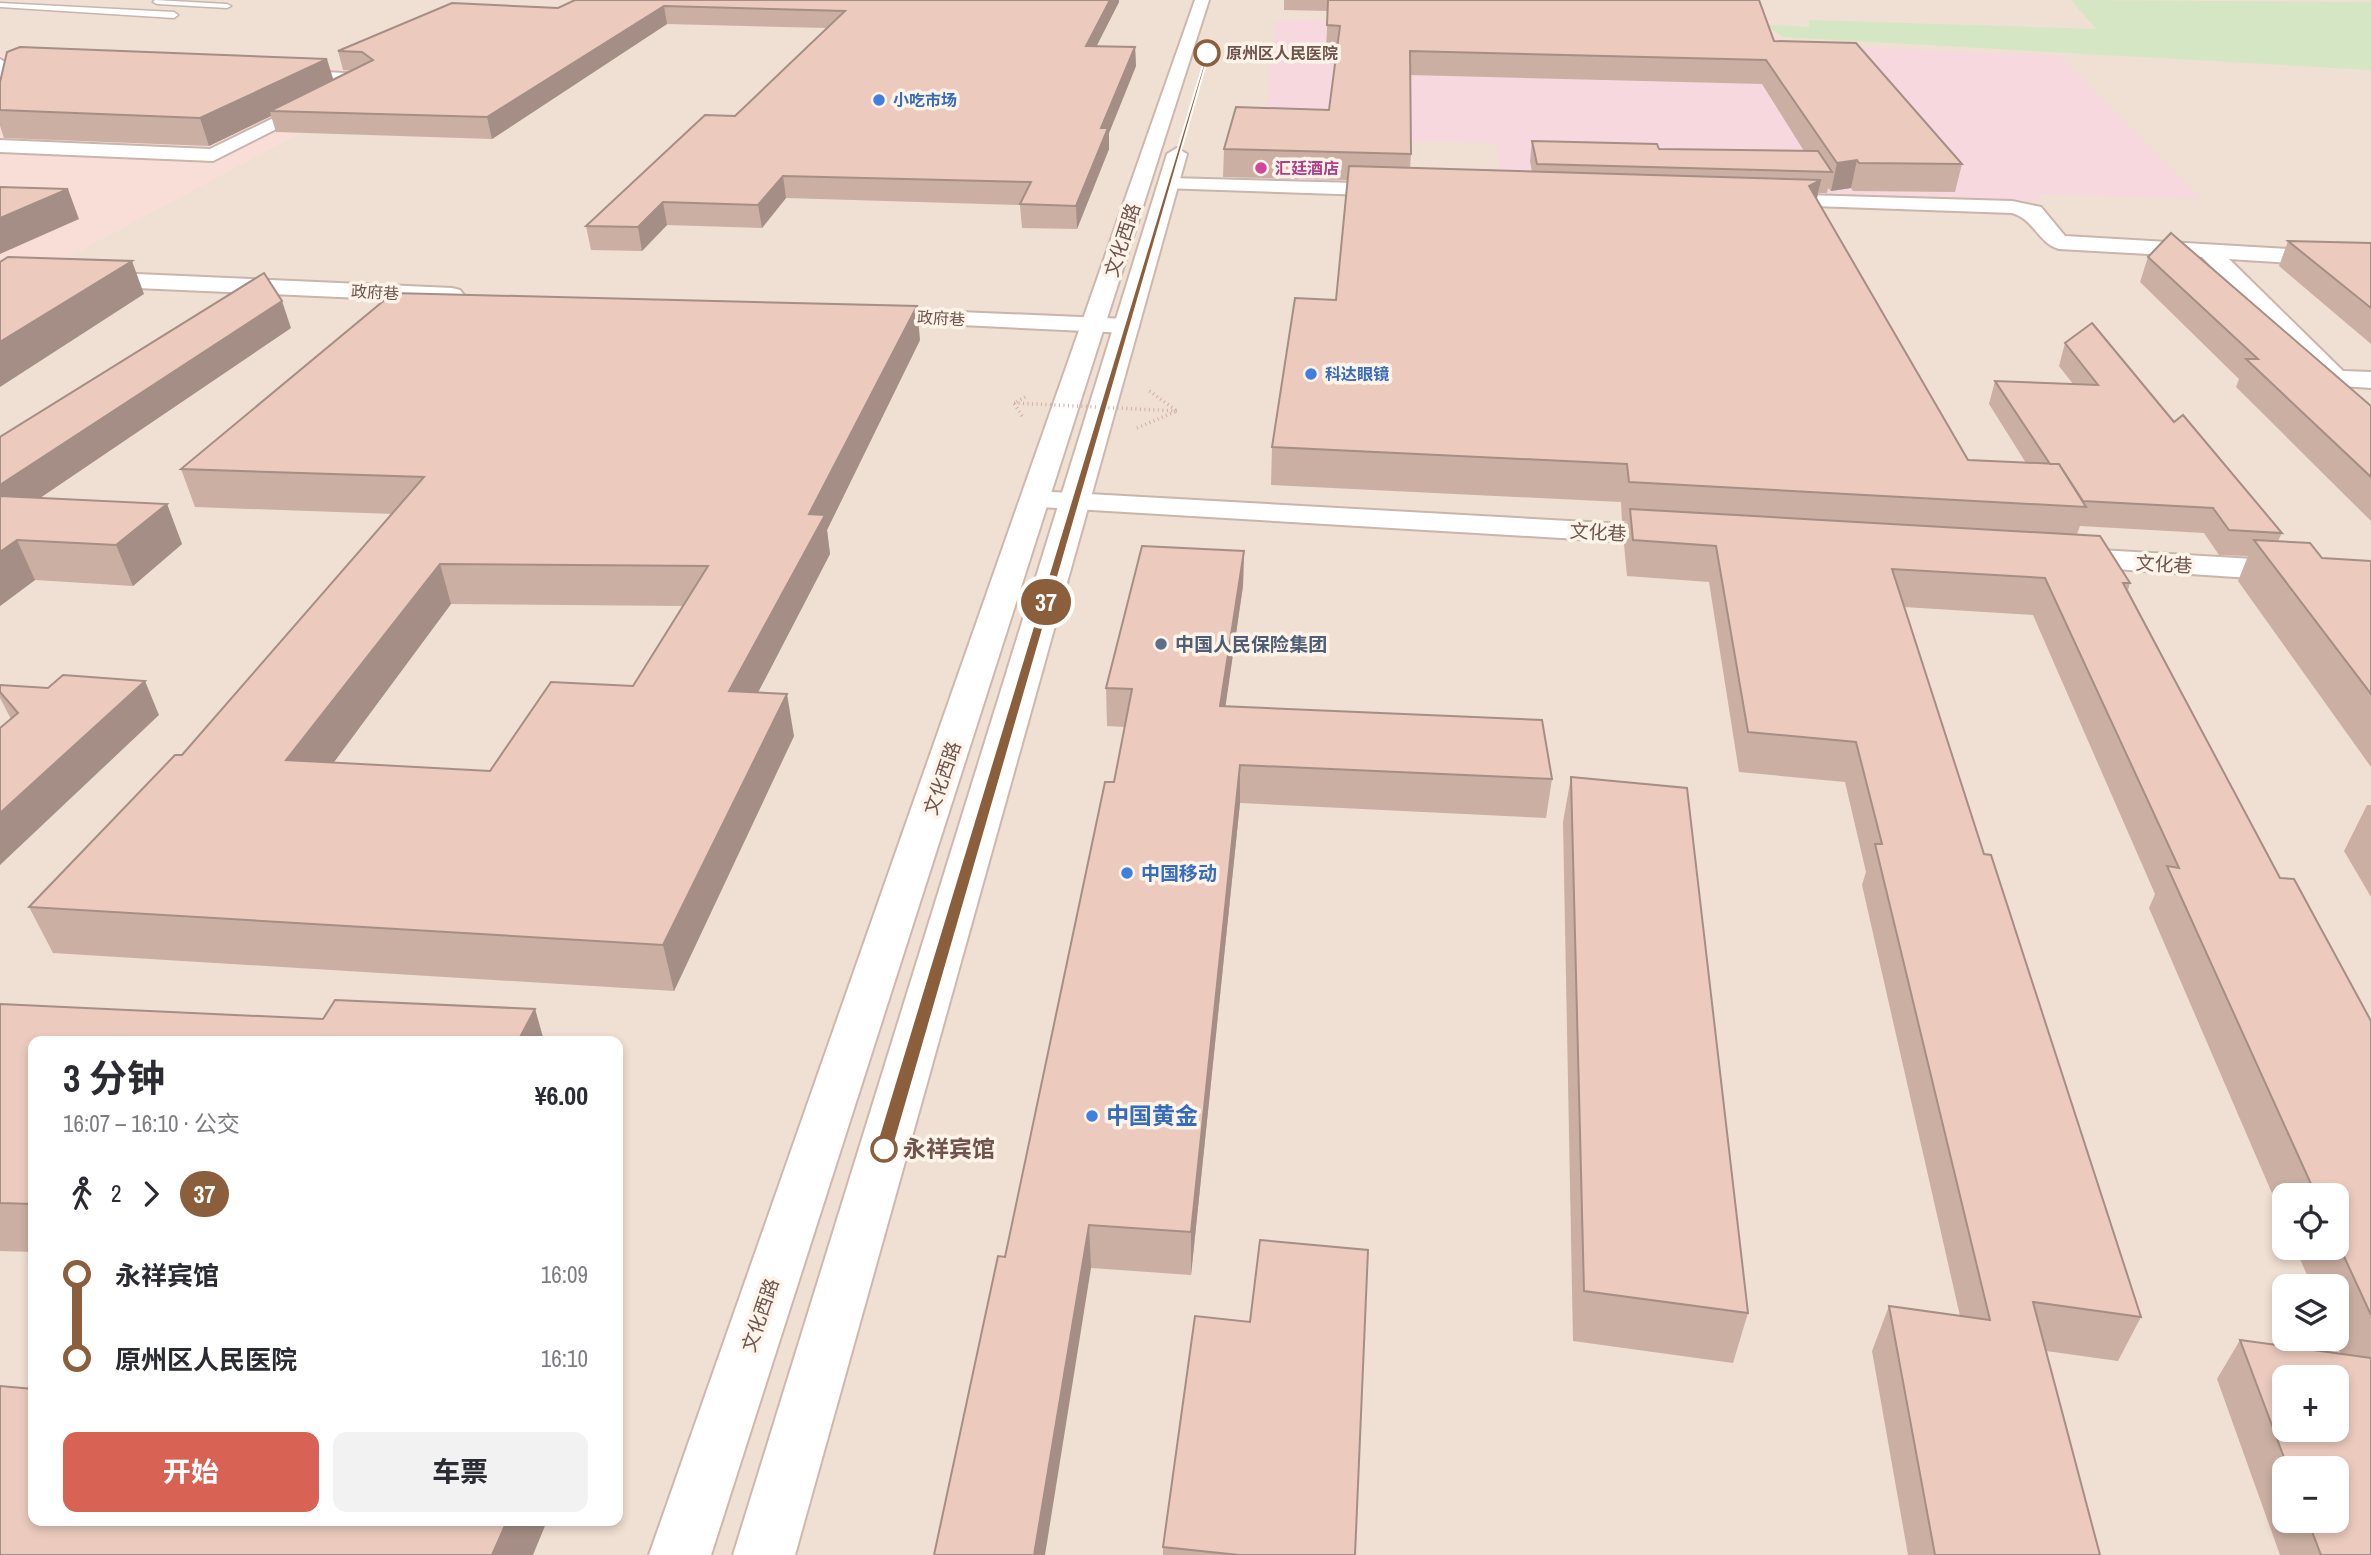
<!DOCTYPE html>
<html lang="zh">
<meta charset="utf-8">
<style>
body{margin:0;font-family:"Archivo Narrow","Noto Sans SC",sans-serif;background:#f2f2f3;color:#2b2b33;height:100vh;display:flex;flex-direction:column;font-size:26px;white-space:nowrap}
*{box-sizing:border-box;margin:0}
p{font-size:23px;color:#7c7c81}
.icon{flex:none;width:38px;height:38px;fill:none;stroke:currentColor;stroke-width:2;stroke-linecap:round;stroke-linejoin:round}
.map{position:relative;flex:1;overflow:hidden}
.panel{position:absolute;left:28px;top:1036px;width:595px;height:490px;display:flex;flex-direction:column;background:#fff;border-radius:14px;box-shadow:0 4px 10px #0003}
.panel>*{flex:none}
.badge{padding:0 14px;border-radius:23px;font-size:24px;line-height:46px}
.tools{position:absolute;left:2272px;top:1183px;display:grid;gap:14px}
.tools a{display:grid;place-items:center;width:77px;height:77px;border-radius:14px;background:#fff;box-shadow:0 4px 10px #0003;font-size:35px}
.map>.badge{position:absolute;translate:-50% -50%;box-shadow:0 0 0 4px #fff}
.legs{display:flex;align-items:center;gap:10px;height:77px;padding:0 35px;font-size:23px}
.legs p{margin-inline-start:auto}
.head{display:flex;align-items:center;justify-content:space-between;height:119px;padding:0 35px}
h1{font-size:38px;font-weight:700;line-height:52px}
.action{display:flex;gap:14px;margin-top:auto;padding:14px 35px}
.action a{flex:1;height:80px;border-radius:14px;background:#d86254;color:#fff;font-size:28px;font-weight:700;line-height:80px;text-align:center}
.action a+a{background:#f2f2f3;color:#2b2b33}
ul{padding:0 35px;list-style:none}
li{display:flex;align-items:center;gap:24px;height:84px;font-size:26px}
li i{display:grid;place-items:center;width:10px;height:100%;margin:0 9px;background:currentColor}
li i::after{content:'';width:18px;height:18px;margin:-9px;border:5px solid;border-radius:50%;background:#fff}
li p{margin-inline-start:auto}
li:first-child i{background:linear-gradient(#0000 50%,currentColor 0)}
li:last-child i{background:linear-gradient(currentColor 50%,#0000 0)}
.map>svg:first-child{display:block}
</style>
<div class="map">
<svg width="2371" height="1555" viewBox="0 0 2371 1555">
<rect width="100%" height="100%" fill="#faeee4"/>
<path fill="#f0dfd3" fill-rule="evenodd" d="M0,0h2371v1555h-2371zM33,1041h585v480h-585zM2284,1195h52v53h-52zM2284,1286h52v53h-52zM2284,1377h52v53h-52zM2284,1468h52v53h-52z"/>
<polygon fill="#f9ded8" points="0,53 414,72 54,265 0,262"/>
<polygon fill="#f7d8df" points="1342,19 1746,20 1784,44 2061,56 2202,199 2038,194 2043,201 1502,186 1496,143 1315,139 1264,131 1276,21"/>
<polygon fill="#d5e6c4" points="2071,0 2371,2 2371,70 1783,37 1766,25 1809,27 1809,20 2096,29"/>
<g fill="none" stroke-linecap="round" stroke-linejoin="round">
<g stroke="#c9b5ab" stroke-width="3">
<g id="lane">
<polygon points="155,0 227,4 231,6 227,8 157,4 153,2"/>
<polygon points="0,3 174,12 178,15 174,18 0,7"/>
</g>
</g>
<g stroke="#c9b5ab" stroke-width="4">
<g id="street">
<polygon points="0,59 8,64 9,72 0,77"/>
<polygon points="281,70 367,74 376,79 213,161 0,152 0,140 210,149 345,83 275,79 272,75"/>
<polygon points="1169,178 1397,184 1407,190 1397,196 1162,188 1159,184 1162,180"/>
<path d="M1765,194l247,7 29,6 24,29 306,18v14l-142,-9 114,112 28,1v16l-44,-3 -125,-128 -143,-8c-20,-5 -25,-30 -47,-36l-254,-9 -3,-4z"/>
<polygon points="0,268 452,288 460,290 464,295 460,300 452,302 0,282"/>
<polygon points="866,308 1127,319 1136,321 1139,326 1136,331 1127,333 857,320 854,315 857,310"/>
<polygon points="1035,491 1677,527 1688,529 1693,536 1688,543 1677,545 1024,506 1020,500 1024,494"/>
<polygon points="2066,548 2371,566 2371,586 2055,565 2050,558 2055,551"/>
</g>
</g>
<g stroke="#ceb7ac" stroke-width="4">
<g id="secondary">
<polygon points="1195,0 1209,0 711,1555 649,1555"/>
<polygon points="1177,148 1187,154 795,1555 733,1555 1167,154"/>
</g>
</g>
<g stroke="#d1aea1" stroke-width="3.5" stroke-dasharray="1 3.5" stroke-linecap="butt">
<polyline points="1022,416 1014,403 1027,396"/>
<polyline points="1137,428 1177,411 1148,390"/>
</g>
<use href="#lane" fill="#fff" fill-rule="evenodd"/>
<use href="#street" fill="#fff" fill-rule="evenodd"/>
<use href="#secondary" fill="#fff" fill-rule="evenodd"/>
<polyline stroke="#d1aea1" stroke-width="3.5" stroke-dasharray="1 3.5" stroke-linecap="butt" points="1014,403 1177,411"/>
</g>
<g fill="#cbafa3" fill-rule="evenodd">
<polygon points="575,0 1119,2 1096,46 1135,47 1136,66 1109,133 1109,149 1077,229 1022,228 1020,205 786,198 762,228 667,225 642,251 591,250 586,226 735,116 827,28 667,24 492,139 276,132 271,116 209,146 4,138 0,126 0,82 333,80 352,71 343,70 338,51 558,8"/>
<path d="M1284,0h475l15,41 188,123 -7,28 -102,-1 -2,-3 -20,3 -3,-3 -1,5h-9l-1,6 151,261 58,3 -37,-59 6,-23 78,3 -14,-18 6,-23 109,79 108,111 -4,8 44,17 49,3v206l-133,-186 10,-25 -29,-1 -15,-22 -124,-7 -3,8 53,49 -2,7 152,288 91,143v534h-91l-63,-176 23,-39 100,13 -6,-14h2v-53h-24l-17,-38h41v-53h-52v26l-135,-313 6,-14 -122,-279 -129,-8 80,247 157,463 -23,44 -72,-10 54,204h-192l-36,-204 17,-45 71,10 -98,-431 4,-13 -21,-90 -106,-10 -30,-190 -82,-6 -3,-32 4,-22 -6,-1 -1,-19 -350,-17 1,-38 64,-147 11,-120 -124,-3 1,-28 105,-39 8,-61 -11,-1 2,-37 -44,-1zM1410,75l352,9 42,67 -145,-2 -127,-8 -2,20 2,11 -122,-4 1,-14zM2284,1468h52v53h-52z"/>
<polygon points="2288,241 2371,243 2371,344 2279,266"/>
<polygon points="2148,257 2371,406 2371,521 2236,387 2239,379 2140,282"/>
<polygon points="291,328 40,498 167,504 182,544 133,586 35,580 0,606 0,437"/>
<path d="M920,340l-93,190 3,24 -72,138 36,44 -120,255 -621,-38 -24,-46 153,-152 211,-241 -198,-7 -14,-38zM451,604l232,2 -50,80 -143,85 -157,-8z"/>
<polygon points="1244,551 1243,586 1225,706 1552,779 1546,818 1240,803 1191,1275 1091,1268 1005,1257 1114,782 1125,727 1107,726 1106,688"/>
<polygon points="0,685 159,715 11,719 0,698"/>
<polygon points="1571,777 1748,1313 1733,1363 1573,1341 1563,822"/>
<polygon points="2367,805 2371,805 2371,897 2344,851"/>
<polygon points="0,1004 323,1019 535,1009 544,1041 33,1041 33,1252 0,1251"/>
<polygon points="1163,1547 1355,1555 1163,1555"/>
</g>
<g fill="#a58e85">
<polygon points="1110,0 1119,0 1119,2 1087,65 1086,46"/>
<polygon points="664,6 667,24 492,139 487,117"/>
<polygon points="1135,47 1136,66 1109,133 1109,149 1077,229 1076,206 1101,128"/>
<polygon points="327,59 335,85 270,111 271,116 209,146 200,118"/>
<polygon points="1857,160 1851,188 1831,191 1837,163"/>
<polygon points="783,176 786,198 762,228 758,205"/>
<polygon points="1821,180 1814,210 1809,186"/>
<polygon points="68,189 79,219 0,254 0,218"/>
<polygon points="663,202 667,225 642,251 638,227"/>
<polygon points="132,261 144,294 0,387 0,342"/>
<polygon points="282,301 291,328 0,525 0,485"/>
<polygon points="917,306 920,340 827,530 830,554 737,733 729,691 809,514"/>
<polygon points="167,504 182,544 133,586 116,545"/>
<polygon points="17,540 35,580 0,606 0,552"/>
<polygon points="1244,551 1243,586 1220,744 1220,706"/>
<polygon points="440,564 451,604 303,804 286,760"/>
<polygon points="145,681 159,715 0,865 0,813"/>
<polygon points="787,694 794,736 674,991 663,945"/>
<polygon points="1240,765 1240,803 1191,1275 1191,1232"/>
<polygon points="535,1009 544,1041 518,1041"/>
<polygon points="1089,1225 1091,1268 1045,1555 1034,1555"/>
<polygon points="507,1521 547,1521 533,1555 492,1555"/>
</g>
<g fill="#eccbbe" stroke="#a58e85" stroke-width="2" fill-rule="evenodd">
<polygon points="575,0 1110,0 1086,46 1135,47 1101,128 1108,128 1076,206 1020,204 1031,182 783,176 758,205 663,202 638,227 586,226 705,115 735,116 845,11 664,6 487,117 270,111 373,60 362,52 338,51 452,3 558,8"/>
<polygon points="1328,0 1759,0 1774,41 1856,43 1962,164 1859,163 1857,160 1837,163 1766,60 1410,51 1411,154 1224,149 1236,107 1329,110 1340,26 1327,25"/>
<polygon points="20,47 327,59 200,118 0,110 0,82 7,52"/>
<polygon points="1532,141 1657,144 1659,149 1818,151 1832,172 1537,164"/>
<polygon points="1349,166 1821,180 1809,186 1968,460 2059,464 2086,507 1629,482 1627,464 1272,447 1295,298 1336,300"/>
<polygon points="0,187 68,189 0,218"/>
<polygon points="2171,233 2371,406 2371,477 2246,359 2258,359 2148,257"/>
<polygon points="2288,241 2371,243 2371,308"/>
<polygon points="8,257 132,261 0,342 0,262"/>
<polygon points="264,273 282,301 0,485 0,437"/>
<path d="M393,293l524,13 -108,208 16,1 -96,176 58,3 -124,251 -634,-38 146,-152h7l242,-278 -243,-8zM440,564l268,2 -75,120 -82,-4 -61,89 -204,-11z"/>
<polygon points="2092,323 2174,422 2183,415 2282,533 2229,530 2213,508 2083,501 2059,464 2050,464 1995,381 2098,385 2065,343"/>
<polygon points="0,496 167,504 116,545 17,540 0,552"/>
<polygon points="1630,509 2100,536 2130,583 2123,583 2280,878 2294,879 2371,1021 2371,1315 2336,1239 2336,1195 2316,1195 2167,866 2179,868 2045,578 1892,569 1984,854 1991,855 2141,1317 2033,1302 2100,1555 1935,1555 1889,1306 1990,1320 1875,844 1882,844 1856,742 1748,732 1716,546 1633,540"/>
<polygon points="2254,540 2310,543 2322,558 2371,561 2371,694"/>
<polygon points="1142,546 1244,551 1220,706 1542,720 1552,779 1240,765 1191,1232 1089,1225 1034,1555 934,1555 998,1256 1005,1257 1105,782 1114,782 1132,689 1106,688"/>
<polygon points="63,675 145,681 0,813 0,728 18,713 0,692 0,685 48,688"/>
<polygon points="1571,777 1687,788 1748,1313 1584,1291"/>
<polygon points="335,1000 535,1009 518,1041 33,1041 33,1204 0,1203 0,1004 323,1019"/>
<polygon points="1260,1240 1368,1250 1355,1555 1239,1555 1163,1547 1195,1316 1250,1322"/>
<path d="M2240,1340l131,18v197h-50l-13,-34h28v-53h-48zM2284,1377h52v53h-52z"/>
<polygon points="0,1386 33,1389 33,1521 507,1521 492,1555 0,1555"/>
</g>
<polygon fill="#8b5e3c" stroke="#fff" stroke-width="2" points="1207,52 1209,53 893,1149 884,1156 875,1149"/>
<g fill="#fff" stroke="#8b5e3c" stroke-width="3.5">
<circle cx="1207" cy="53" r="12"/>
<circle cx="884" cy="1149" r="12"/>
</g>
<g fill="#3f7fe0" stroke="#fdf3e9" stroke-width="2.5">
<circle cx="879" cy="100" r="7"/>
<circle cx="1311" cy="374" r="7"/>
<circle cx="1127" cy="873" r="7"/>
<circle cx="1092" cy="1116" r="7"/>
</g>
<circle fill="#d1479c" stroke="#fdf3e9" stroke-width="2.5" cx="1261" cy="168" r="7"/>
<circle fill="#5c6f8a" stroke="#fdf3e9" stroke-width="2.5" cx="1161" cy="644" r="7"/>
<g text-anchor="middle" stroke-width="7" stroke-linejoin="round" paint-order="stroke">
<g font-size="16" font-weight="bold" fill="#6f544c" stroke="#fdf3e9" text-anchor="start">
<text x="1226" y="59">原州区人民医院</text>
</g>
<g font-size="16" font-weight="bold" fill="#366cbe" stroke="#fdf3e9" text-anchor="start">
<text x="893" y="106">小吃市场</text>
<text x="1325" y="380">科达眼镜</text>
</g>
<g font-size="16" font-weight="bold" fill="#b23c85" stroke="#fdf3e9" text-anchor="start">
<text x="1275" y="174">汇廷酒店</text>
</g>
<g font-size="16" fill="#6f544c" stroke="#fdf3e9">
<text transform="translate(375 292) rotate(3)" y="6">政府巷</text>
<text transform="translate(941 318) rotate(3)" y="6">政府巷</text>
</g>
<g font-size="19" fill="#6f544c" stroke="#fdf3e9">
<text transform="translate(1122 240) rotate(-72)" y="7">文化西路</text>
<text transform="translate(1598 532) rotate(3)" y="7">文化巷</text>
<text transform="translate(2164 564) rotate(3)" y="7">文化巷</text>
<text transform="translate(942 778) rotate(-71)" y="7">文化西路</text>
<text transform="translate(760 1315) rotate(-71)" y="7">文化西路</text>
</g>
<g font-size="19" font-weight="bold" fill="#4e5e75" stroke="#fdf3e9" text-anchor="start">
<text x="1175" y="651">中国人民保险集团</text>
</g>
<g font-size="19" font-weight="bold" fill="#366cbe" stroke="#fdf3e9" text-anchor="start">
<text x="1141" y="880">中国移动</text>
</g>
<g font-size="23" font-weight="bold" fill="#366cbe" stroke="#fdf3e9" text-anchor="start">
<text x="1106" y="1124">中国黄金</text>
</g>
<g font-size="23" font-weight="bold" fill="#6f544c" stroke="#fdf3e9" text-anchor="start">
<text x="903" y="1157">永祥宾馆</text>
</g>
</g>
</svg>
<div class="tools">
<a><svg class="icon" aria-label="locate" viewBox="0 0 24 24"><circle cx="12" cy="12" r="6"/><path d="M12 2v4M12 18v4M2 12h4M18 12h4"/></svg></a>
<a><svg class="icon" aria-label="layers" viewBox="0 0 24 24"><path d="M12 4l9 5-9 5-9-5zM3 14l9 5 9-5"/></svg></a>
<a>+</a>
<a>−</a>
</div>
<b class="badge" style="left:1046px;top:602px;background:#8b5e3c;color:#fff">37</b>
<section class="panel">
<div class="head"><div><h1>3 分钟</h1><p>16:07 – 16:10 · 公交</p></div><b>¥6.00</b></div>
<div class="legs"><svg class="icon" aria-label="walk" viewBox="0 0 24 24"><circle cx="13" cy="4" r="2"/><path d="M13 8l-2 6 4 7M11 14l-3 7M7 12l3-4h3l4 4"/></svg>2<svg class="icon" aria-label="forward" viewBox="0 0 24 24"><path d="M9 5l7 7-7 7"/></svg><b class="badge" style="background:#8b5e3c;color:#fff">37</b></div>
<ul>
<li><i style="color:#8b5e3c"></i><b>永祥宾馆</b><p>16:09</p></li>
<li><i style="color:#8b5e3c"></i><b>原州区人民医院</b><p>16:10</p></li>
</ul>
<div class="action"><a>开始</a><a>车票</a></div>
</section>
</div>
